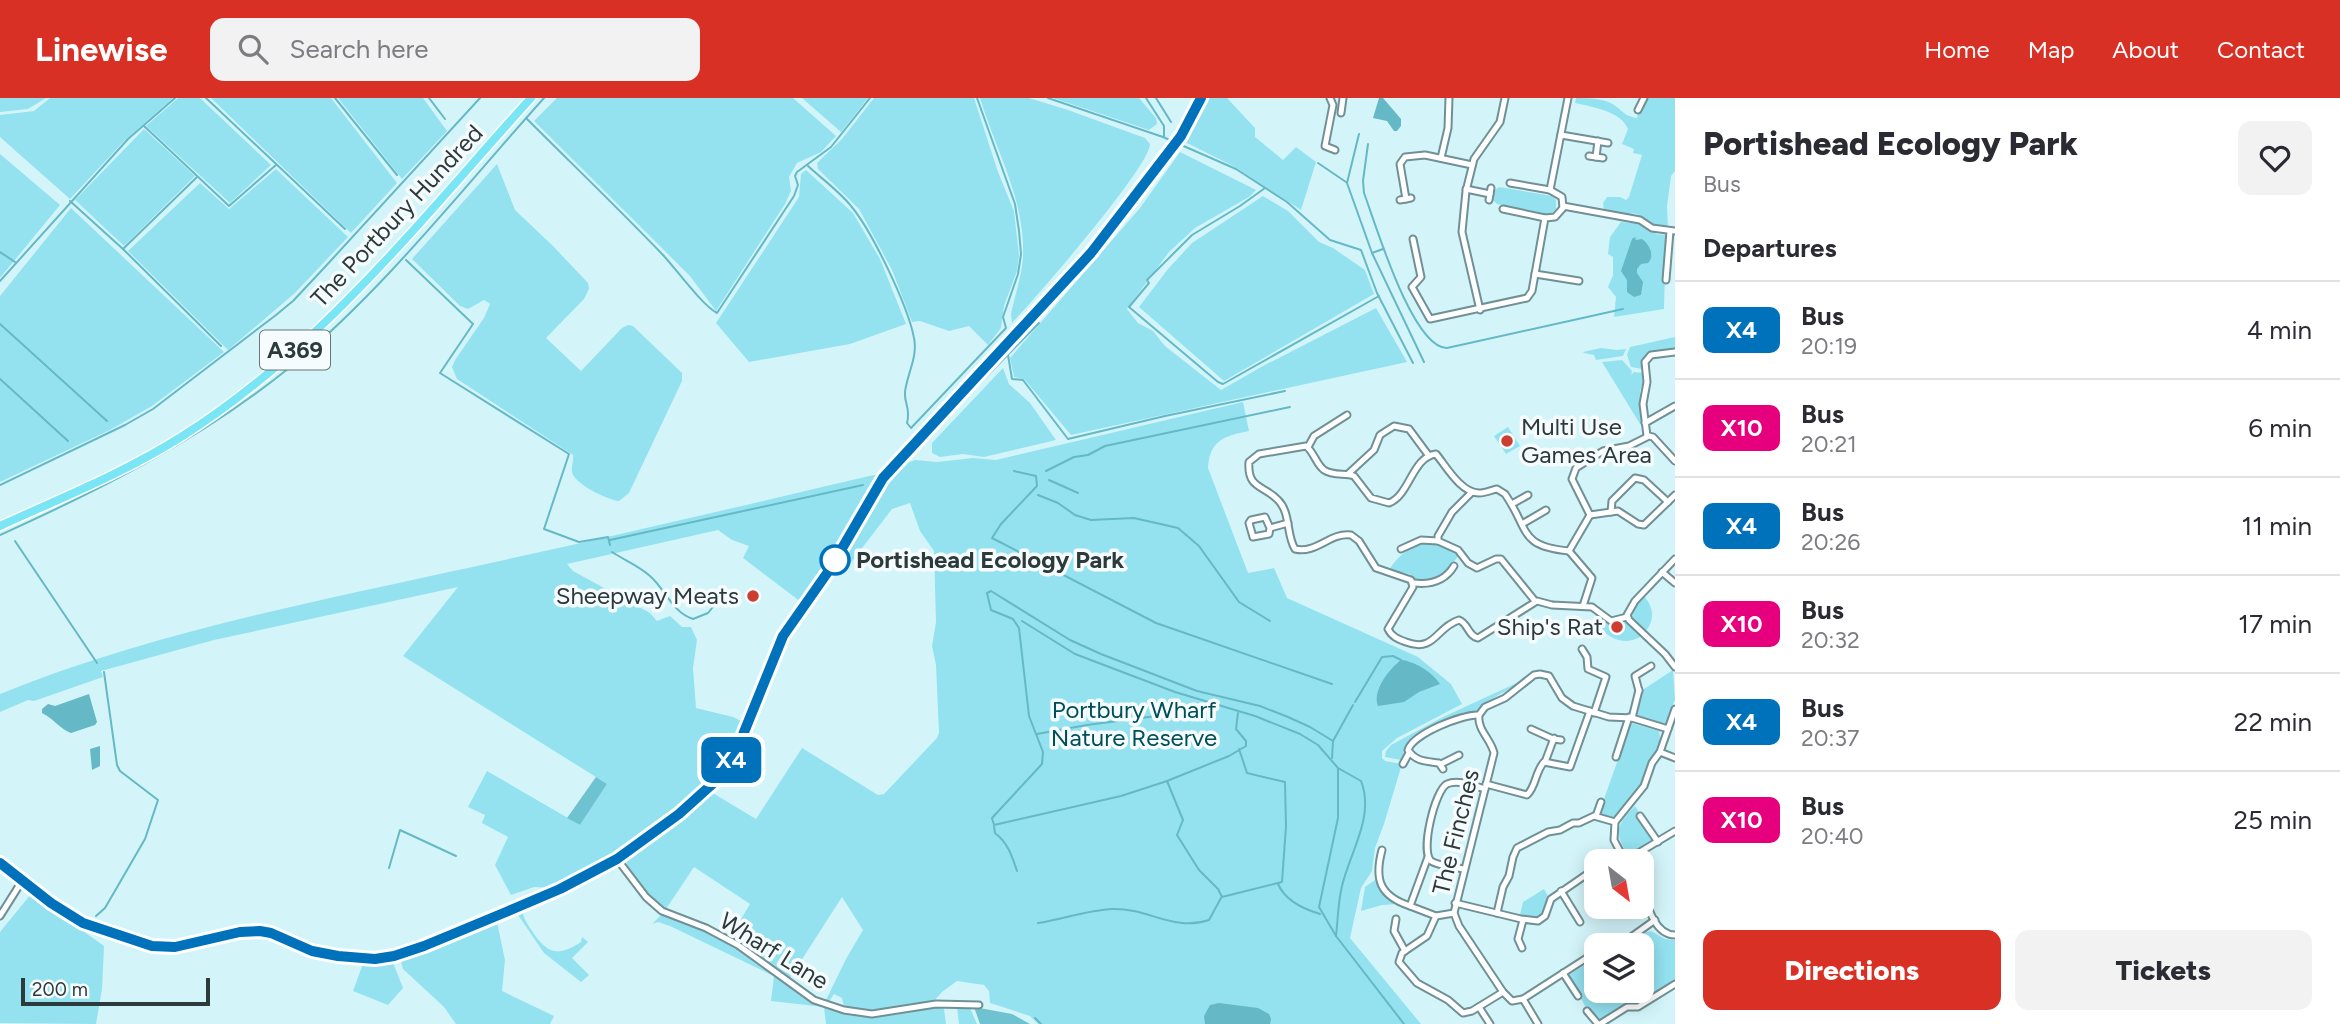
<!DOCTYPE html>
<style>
body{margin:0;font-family:Figtree,sans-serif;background:#f2f2f3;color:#2b2b33;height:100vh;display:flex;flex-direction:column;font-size:26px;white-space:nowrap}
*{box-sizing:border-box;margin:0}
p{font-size:23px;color:#7c7c81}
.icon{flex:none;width:38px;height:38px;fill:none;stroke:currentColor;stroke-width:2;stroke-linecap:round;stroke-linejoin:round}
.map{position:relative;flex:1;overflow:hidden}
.sheet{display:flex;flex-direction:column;background:#fff;width:665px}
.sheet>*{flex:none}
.badge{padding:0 14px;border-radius:10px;font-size:24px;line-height:46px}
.needle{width:46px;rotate:149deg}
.controls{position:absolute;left:1584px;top:751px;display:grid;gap:14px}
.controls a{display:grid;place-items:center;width:70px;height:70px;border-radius:14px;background:#fff;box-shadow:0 4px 18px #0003;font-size:35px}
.scale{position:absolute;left:21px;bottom:18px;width:189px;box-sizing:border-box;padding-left:7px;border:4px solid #2d3a3c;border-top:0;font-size:19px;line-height:24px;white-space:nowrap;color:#2d3a3c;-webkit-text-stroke:5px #f6fcfd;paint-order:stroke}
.map>.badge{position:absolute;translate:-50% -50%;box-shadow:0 0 0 4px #fff}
h2{padding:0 28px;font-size:26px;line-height:63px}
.round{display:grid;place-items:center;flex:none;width:74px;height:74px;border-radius:14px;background:#f2f2f3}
.overview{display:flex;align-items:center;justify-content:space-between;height:119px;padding:0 28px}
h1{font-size:33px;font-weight:800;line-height:52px}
.primary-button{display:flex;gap:14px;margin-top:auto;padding:14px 28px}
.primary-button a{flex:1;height:80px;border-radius:14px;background:#d93025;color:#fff;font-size:28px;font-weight:800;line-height:80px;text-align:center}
.primary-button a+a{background:#f2f2f3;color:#2b2b33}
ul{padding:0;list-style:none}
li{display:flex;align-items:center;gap:21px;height:98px;padding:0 28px;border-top:2px solid #e1e1e2}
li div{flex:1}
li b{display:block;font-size:26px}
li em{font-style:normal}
li .badge{min-width:77px;font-weight:700;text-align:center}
header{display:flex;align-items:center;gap:42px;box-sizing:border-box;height:98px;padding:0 35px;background:#d93025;color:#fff}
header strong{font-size:33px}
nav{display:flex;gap:38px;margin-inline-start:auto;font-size:24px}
.search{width:490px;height:63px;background:#f2f2f3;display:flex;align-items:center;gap:18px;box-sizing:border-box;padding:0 24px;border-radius:14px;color:#7c7c81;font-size:26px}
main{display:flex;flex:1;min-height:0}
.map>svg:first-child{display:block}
</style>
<header>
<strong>Linewise</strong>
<div class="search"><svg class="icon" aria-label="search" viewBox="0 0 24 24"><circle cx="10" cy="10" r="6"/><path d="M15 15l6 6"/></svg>Search here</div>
<nav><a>Home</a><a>Map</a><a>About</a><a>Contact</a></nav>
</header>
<main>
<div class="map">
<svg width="1675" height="926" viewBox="0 0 1675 926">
<rect width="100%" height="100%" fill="#d3f5fa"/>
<g fill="#94e2f0">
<polygon points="0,0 46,0 28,11 0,14"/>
<polygon points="50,0 173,0 124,43 70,101 0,39 0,17 34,13"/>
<polygon points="178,0 200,0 271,67 230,105 146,28"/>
<polygon points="211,0 331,0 397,85 351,135"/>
<polygon points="338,0 423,0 447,33 402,81"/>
<polygon points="557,0 793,0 836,38 821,54 797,65 789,79 791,93 785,106 716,213 690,178 534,23"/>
<polygon points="802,0 868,0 841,34"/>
<polygon points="874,0 974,0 998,74 1014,113 1019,157 1017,173 1004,208 1001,230 988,247 969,228 949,233 920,223 912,224 892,172 859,111 818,71 817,65 842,41"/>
<path d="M980,0h49l39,12 77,28 5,6c0,23 -116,156 -138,179l-1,-9c4,-21 13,-43 12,-65 0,-53 -28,-101 -43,-151z"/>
<polygon points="1053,0 1139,0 1156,20 1157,26 1149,32"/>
<polygon points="1210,0 1227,0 1255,30 1255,39 1283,62 1296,49 1316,64 1301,112 1235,69 1185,44"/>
<path d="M1576,0c14,0 30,0 41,9 7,6 9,9 20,11l3,-13 6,-7h29v73l-4,5 -4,30 1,22 -15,-2c-8,-8 -17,-17 -30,-10l-19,-6 -1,-7 4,-6h13l6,3 3,-3 13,-42 -9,-2 1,-4 -12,-5 6,-15c-7,-18 -36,-22 -53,-26z"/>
<polygon points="144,31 195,78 124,148 75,102"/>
<polygon points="1180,54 1256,92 1249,99 1195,130 1169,154 1127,211 1138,225 1153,233 1165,248 1221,292 1261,269 1376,210 1407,264 1071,337 1024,281 1014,279 1010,260 1140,110"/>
<polygon points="0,56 60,107 0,180"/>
<path d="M497,66l18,46 38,36 35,37 1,6 -5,10 -38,39 35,33 41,-43 6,-3 5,1 49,47v8l-53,112 -10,8c-11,-1 -45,-17 -47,-29 -1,-6 2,-11 1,-17l-116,-76 -5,-12 3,-7 29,-42 6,-14 -6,-4 -16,9 -8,-3 -48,-47z"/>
<polygon points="276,71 348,139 295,195 228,252 128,153 200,85 229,111"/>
<polygon points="806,72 853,115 880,161 906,226 850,246 749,264 716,225 799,99 801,76"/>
<polygon points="1499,89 1552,98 1556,102 1556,111 1552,115 1546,116 1497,106 1493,102 1495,92"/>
<polygon points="1263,98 1288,113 1319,144 1333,150 1365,172 1374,196 1224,283 1139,209 1168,171 1192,145"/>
<polygon points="71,110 224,254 152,308 110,332 0,384 0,198"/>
<polygon points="1632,123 1656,133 1656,136 1666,137 1664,211 1614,219 1616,199 1608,189 1613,177 1613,159 1608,156 1610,139 1621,124 1631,125"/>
<path d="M1675,239v13c-18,3 -29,-1 -33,19l-11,-2 -4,-12 3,-8z"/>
<polygon points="1601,250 1617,252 1626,251 1623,258 1596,262 1594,257 1584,255 1583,254"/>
<polygon points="1622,262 1632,273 1631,277 1634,274 1643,275 1643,285 1640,293 1644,323 1640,326 1602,264"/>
<polygon points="1003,270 1009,286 1030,305 1056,342 984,359 963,356 940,359 932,355 932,345"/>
<path d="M1243,304l6,29c-25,5 -39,9 -41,37l40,105 26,-5 13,30 131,59 33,27 11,20 -65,34 -15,13v7l3,3 17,3 -18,60 -9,24 -3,23 -11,17 -11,50 71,86h-383l-8,-8 -40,-13 -1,-12 -5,-6 -27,-4 -15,11 -8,9 -66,11 -24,-5 -2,-9 -8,-4 -6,9 -3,-1 21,-43 17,-29 -21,-33 -52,81 -60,-40 20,-34 -56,-37 -28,42c-16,-11 -38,-29 -40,-49l85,-68 45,27 46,-71 76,47 6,-1 53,-56 2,-5 -3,-68 -4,-19 4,-24 -2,-71 -14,-20 -10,-28 -18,6 -46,60 -8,-9 44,-75 23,-21 10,-4 22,2 36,-4 23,2z"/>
<polygon points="1508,329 1520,348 1506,356 1494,338"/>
<path d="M878,376l-34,61 -43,67 -58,-44 6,-12 -17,-6 -14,-10 -151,34 6,7 77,42 7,8 13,-5 12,11h9l6,13 -4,28 3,40 37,9 10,5 -22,46 -17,19 -38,32 -48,35 -63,34 -21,-1 -23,8 -16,-30 13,-28 -26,-14 3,-8 -17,-8 19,-36 93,54 27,-41 -204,-128 55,-69 -244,53 -113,31 2,6 -69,24 -6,-1 -28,12v-18c143,-58 294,-88 444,-121 145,-31 289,-65 434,-99z"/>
<path d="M1436,444l23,13c-12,17 -22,26 -43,26l-6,-7 -21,-4c11,-18 26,-27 47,-28z"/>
<path d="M1644,498c10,12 11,23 2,35 -18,-15 -18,-18 -2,-35z"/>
<path d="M1606,523l8,3 12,-2 16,14c-17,10 -29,4 -43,-8z"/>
<polygon points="1673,572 1675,601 1666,625 1662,626 1639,619 1635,613 1639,607 1641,593"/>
<path d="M1521,583c-14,11 -34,18 -46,31h-12l-1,4 -50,22 -5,5 -6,17 -16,-3 1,-6 5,-6 50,-27z"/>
<polygon points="1631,625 1659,633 1661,643 1651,661 1640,690 1613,721 1599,715"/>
<path d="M1635,708l5,8 -3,3 17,23 -26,15c-14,-22 -12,-30 7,-49z"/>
<polygon points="1375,782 1383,795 1397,806 1382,807 1361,813 1365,789"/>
<polygon points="1544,791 1549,800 1541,817 1533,821 1520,817 1523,804"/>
<polygon points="31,796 104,848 102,891 96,926 0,925 0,834"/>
<path d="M526,810l-3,6c2,8 7,13 11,20 15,21 25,22 47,8l1,-5 6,5 -16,16 17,17 -8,7 -37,-29 -28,-41z"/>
<polygon points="662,816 721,840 825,909 870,920 937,909 944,911 946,926 826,926 824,909 771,903 774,878 670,828 658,824 652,826"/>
<polygon points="497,824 505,862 502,893 554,918 550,926 456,926 444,909 403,871 400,860"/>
<polygon points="1651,833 1665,841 1675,842 1675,883 1638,906 1626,906 1598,924 1586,910 1569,877 1596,860 1596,892 1642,892 1642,847 1625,847 1643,835"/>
<polygon points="392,862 403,890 388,907 353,893 364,863"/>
<polygon points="957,910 970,910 977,926 959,926"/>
</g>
<g fill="#6fc2d0">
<polygon points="596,679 607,686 580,727 567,720"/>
<polygon points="974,909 1012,916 1030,926 980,926"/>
</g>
<g fill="#65b8c5">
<polygon points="1379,0 1383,0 1401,21 1401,28 1397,33 1394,33 1387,23 1373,20"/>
<path d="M1635,139l1,3 6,-1c8,6 13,17 6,24l-7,1 -4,5v4l6,9 -2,13 -7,2 -7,-5v-12l-6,-9 11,-32z"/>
<path d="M1401,562c14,1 32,13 39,24l-21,8 -15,10 -26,4c-6,-15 11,-37 23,-46z"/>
<path d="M89,596l8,28 -2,3 -24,8c-11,-4 -18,-15 -29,-20v-4l6,-5 7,2z"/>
<polygon points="100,648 100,668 92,672 90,651"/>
<polygon points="1219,905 1258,910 1269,916 1271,921 1270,926 1205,926 1204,918 1210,907"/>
</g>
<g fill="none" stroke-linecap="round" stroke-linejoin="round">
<g stroke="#65b8c5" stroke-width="2">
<polyline points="206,0 345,131"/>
<polyline points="335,0 397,77"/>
<polyline points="429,0 445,21"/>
<polyline points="1048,0 1163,39 1236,71 1287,104 1330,142 1361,152 1377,195 1413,265"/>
<polyline points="1146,0 1164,28 1164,39"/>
<polyline points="1156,0 1171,24"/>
<path d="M526,20c46,46 92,90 137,137 13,14 39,50 54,58l77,-117 4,-11 -3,-9 2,-4 34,-25 39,-49"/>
<polyline points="144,28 229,108 276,67"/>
<polyline points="1359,36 1347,85 1372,155 1424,264"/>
<path d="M1368,46l-5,37 1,12c11,29 48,155 83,155l176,-39"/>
<polyline points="1318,65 1346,84"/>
<path d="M808,68c14,13 31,25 43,40 21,25 57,100 63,132 4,19 -7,36 -9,54 -1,12 6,16 2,31l4,5 95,-100 -3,-11 15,-43 3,-20 -2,-23 -4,-27 -38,-106"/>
<polyline points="1265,90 1240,108 1192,137 1147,182 1149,185 1129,209 1218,284 1223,286 1379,198"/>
<polyline points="70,103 123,151 221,248"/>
<polyline points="123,151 197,79"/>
<polyline points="0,154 15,164"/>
<polyline points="1372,155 1383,151"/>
<polyline points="406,162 473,226 440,275 569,356 544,431 579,444 608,439 610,447"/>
<polyline points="0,183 128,41 175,0"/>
<polyline points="0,226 107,323"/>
<polyline points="1008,257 1012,281 1023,282 1068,341 1165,318 1285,293"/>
<polyline points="0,281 68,343"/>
<polyline points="982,283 1039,225"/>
<polyline points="1014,373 1036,378 1037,388 1001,426 992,440 1156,525 1332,586"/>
<polyline points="1046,373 1074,359 1088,357 1105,348 1290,309"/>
<polyline points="1049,382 1078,395"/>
<polyline points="0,387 125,327 153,311 276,217 293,203 324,170 480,0"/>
<polyline points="1038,397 1058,405 1075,417 1091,422 1134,420 1178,430 1199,448 1239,504 1270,523"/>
<path d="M0,437c102,-46 201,-96 289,-167 95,-78 173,-179 255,-270"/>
<polyline points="610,442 863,387"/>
<polyline points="15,443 97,565"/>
<path d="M612,454c12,8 27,14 38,24 16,14 22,36 43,43l15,-6 8,-10"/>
<path d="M1022,523l53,33 100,38 80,24 45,18 18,11 20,23 23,13c14,35 -11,71 -19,105 -4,16 -4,33 -6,50"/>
<polyline points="1355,604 1382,559 1393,558 1401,562"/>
<polyline points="1238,615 1236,631 1246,643 1246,648 1229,658 1167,683 1183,722 1177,737 1199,772 1218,791 1222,799 1282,784 1286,728 1285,684 1247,675 1239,651"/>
<polyline points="1037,636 1087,627 1164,617"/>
<polyline points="1332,660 1333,643 1353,607"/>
<polyline points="1338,671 1338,720 1319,809 1336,838 1404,926"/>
<polyline points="1167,683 1121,698 994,727 992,720 1042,666 1043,654 1029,618 1019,530 1013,521 991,512 987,495 991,493 1070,542 1101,556 1197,593 1260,608 1288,619 1310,629 1333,643"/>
<path d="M994,729l1,6c13,10 17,23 22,38"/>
<polyline points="389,770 400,732 456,758"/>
<path d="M1278,786c7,16 25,25 42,30"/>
<polyline points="96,818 105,810 145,741 158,702 120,673 117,667 104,574"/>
<path d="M1038,825c25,-4 50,-13 75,-14 35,-1 61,23 96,11l12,-22"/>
<polyline points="1035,920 1041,926"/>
</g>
<g stroke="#719095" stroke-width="9">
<g id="minor">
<polyline points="1330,0 1333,7 1325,48 1335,52"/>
<polyline points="1638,12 1644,0"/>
<polyline points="1341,15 1343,0"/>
<polyline points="1561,37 1608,45"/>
<polyline points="1589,58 1603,60"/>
<polyline points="1596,59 1598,43"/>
<polyline points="1441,60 1448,30 1449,0"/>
<polyline points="1510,85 1550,92"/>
<polyline points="1466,91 1490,96"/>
<polyline points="1406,101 1400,66 1405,59 1425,57 1472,67"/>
<polyline points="1400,102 1411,100"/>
<polyline points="1489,102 1491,90"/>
<polyline points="1563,108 1640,122 1652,130 1675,133"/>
<polyline points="1503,111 1545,120"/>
<polyline points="1413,141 1421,179 1412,189 1430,221 1527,200 1532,193 1545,120 1555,119 1563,110 1562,99 1550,92 1568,0"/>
<polyline points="1535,176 1579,183"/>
<polyline points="1666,182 1670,133"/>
<polyline points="1480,212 1462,134 1466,93 1474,61 1500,24 1505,0"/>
<polyline points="1645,325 1675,308"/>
<polyline points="1647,338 1643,306 1647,284 1645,264 1651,257 1675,254"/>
<polyline points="1308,349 1314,338 1347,317"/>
<polyline points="1348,376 1374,352 1380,337 1394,328 1409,331 1429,358"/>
<polyline points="1472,394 1452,414 1438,438 1438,443 1458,452 1468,465 1477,470 1496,461 1501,461 1535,503"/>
<polyline points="1512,406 1528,397"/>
<polyline points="1611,414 1612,403 1635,380 1644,382 1668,404"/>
<polyline points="1590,417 1618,413 1638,426 1644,427 1675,397"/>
<polyline points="1522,426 1546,412"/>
<polyline points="1270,430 1269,436 1253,439 1249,425 1251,422 1265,419 1270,430 1288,425"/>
<polyline points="1401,451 1421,442 1438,443"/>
<path d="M1569,453c-51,-5 -39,-21 -64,-57l-8,-5c-6,1 -11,4 -18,4 -18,0 -33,-27 -43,-39 -24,3 -26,41 -47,49l-18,-5 -17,-22c-9,-3 -21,0 -30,-6 -8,-6 -10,-18 -18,-24l-47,8 -10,8c-2,27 15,23 29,38 13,13 8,35 17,49 22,5 35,-17 56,-14l8,6 17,27 35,12 2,7 -25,42c4,8 10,10 18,13 29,11 30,-15 53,-22 9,3 9,16 19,18l59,-37 15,4 40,2 19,14 16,-4"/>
<polyline points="1569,453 1590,417 1572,381 1576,370 1603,353 1629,348 1649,338 1653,339 1675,363"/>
<polyline points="1569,453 1592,480 1583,508"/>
<polyline points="1675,461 1635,503 1627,517 1629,522 1665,556 1675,569"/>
<polyline points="1662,474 1675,485"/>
<path d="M1414,485c17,2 31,-2 40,-17"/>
<polyline points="1582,551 1587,559 1588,571 1606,579 1594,615"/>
<polyline points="1639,593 1635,578 1651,568"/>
<polyline points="1632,620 1639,592"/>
<polyline points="1531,631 1553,641 1561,642"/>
<polyline points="1660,654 1675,660"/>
<polyline points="1616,659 1629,619"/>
<polyline points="1545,664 1554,640"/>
<polyline points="1403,666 1409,655"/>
<polyline points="1441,666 1459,657"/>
<path d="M1443,671l-4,-6c-13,-2 -23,-1 -31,-13 5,-16 54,-36 71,-35"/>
<path d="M1486,686l41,11c9,-8 8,-23 17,-33l26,5 20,-56"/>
<polyline points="1596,718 1601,704"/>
<polyline points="1640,718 1658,744"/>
<path d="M1382,752c-8,30 -2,46 28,56"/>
<polyline points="1428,759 1410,808 1436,818 1454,815"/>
<polyline points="617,761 646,799 662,813 706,830 738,847 814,902 844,912 872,916 936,906 979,907"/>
<polyline points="1607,763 1620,754"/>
<polyline points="1625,763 1614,742 1615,724 1644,688 1652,665 1660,654 1675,611"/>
<polyline points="1625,763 1675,733"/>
<polyline points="0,765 51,805 83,825 152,848 175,849 240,834 260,833 271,835 312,853 338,858 375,861 394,858 424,847 506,814 560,791 617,761 679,716 719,680 738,649 783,538 830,471 883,380 1091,155 1139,96 1181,38 1201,0"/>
<path d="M1463,771c-8,-2 -25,-3 -32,-8 -11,-10 4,-71 16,-77 11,-5 27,2 38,5"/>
<path d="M1642,790c5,16 12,47 33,47"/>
<polyline points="1561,793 1580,824"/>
<polyline points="1455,805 1521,821 1538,823 1545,818 1551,801 1596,770"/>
<polyline points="1497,815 1503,789 1509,778 1513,759 1517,750 1548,734 1560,732 1573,725 1579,725 1594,718 1615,724"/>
<polyline points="0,818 22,783"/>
<polyline points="1436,818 1427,838 1402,855 1399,864 1417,885 1448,902 1463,915 1472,913 1503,894"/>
<polyline points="1396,821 1394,833 1405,853"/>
<polyline points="1620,847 1655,822"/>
<polyline points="1522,850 1518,841 1523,822"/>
<polyline points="1563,875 1578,898"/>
<polyline points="1523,901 1596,854"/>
<polyline points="1479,909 1490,926"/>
<polyline points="1587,913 1598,926"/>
<path d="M1538,926l-15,-25 -11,2 -9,-9 -44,-66 -5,-13 40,-160c-3,-14 -17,-23 -15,-38l6,-8 20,-9 29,-23 6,-1 9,2 13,22 11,8 36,11 23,1 36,11"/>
<polyline points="1600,926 1627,909 1638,909 1675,886"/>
</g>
</g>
<g stroke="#fff" stroke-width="11">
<path id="primary" d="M0,428c61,-28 124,-53 181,-89 139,-87 241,-219 350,-339"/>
</g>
<use href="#minor" stroke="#fff" stroke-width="5"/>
<use href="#primary" stroke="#7ae5f4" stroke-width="8"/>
</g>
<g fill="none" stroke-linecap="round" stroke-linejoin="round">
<g stroke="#fff" stroke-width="16">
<polyline id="line" points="0,765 51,805 83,825 152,848 175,849 240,834 260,833 271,835 312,853 338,858 375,861 394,858 424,848 506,814 560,791 617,761 679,716 719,680 738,649 783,538 830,471 883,380 1091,155 1181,38 1201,0"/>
</g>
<use href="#line" stroke="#0072bc" stroke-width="10"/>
</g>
<g fill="#cb3e30" stroke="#f6fcfd" stroke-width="2.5">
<circle cx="1507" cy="343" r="7"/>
<circle cx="753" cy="498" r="7"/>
<circle cx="1617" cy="529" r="7"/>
</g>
<circle fill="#fff" stroke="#0072bc" stroke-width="3.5" cx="835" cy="462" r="14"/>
<g text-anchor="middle" stroke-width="7" stroke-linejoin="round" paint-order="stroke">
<rect fill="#f6fcfd" stroke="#697476" stroke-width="2" x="260" y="232.5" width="70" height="39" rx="5"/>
<g font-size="23" font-weight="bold" fill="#2d3a3c">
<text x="295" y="260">A369</text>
</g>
<g font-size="24" fill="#2d3a3c" stroke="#f6fcfd">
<text transform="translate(397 118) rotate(-47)" y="8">The Portbury Hundred</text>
<text transform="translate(1456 734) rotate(-76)" y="8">The Finches</text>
<text transform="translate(774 853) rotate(32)" y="8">Wharf Lane</text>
</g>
<g font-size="24" fill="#2d3a3c" stroke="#f6fcfd" text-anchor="end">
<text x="1521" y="337" text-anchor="start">Multi Use<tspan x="1521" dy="28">Games Area</tspan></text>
<text x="739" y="506">Sheepway Meats</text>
<text x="1603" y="537">Ship's Rat</text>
</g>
<g font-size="24" font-weight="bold" fill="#2d3a3c" stroke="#f6fcfd" text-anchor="start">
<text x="856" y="470">Portishead Ecology Park</text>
</g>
<g font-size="24" fill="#004e58" stroke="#f6fcfd">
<text x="1134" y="620">Portbury Wharf<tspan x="1134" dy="28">Nature Reserve</tspan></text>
</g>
</g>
</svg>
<div class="controls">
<a><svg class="needle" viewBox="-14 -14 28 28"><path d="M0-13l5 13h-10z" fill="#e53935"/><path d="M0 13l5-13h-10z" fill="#7c7c81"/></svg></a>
<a><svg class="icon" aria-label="layers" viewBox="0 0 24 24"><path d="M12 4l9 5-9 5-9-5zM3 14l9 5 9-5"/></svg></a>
</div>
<div class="scale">200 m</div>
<b class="badge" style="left:731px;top:662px;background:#0072bc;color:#fff">X4</b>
</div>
<section class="sheet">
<div class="overview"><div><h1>Portishead Ecology Park</h1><p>Bus</p></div><a class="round"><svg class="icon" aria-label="heart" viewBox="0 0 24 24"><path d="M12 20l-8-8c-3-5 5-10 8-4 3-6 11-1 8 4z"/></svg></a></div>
<h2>Departures</h2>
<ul>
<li><span class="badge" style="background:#0072bc;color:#fff">X4</span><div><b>Bus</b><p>20:19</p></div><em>4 min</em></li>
<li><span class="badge" style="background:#e6007e;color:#fff">X10</span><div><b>Bus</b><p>20:21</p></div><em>6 min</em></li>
<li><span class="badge" style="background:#0072bc;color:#fff">X4</span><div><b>Bus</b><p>20:26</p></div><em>11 min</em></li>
<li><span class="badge" style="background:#e6007e;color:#fff">X10</span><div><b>Bus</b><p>20:32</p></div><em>17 min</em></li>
<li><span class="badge" style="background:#0072bc;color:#fff">X4</span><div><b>Bus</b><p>20:37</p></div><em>22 min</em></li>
<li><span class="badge" style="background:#e6007e;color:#fff">X10</span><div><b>Bus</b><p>20:40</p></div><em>25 min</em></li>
</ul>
<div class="primary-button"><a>Directions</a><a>Tickets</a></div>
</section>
</main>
